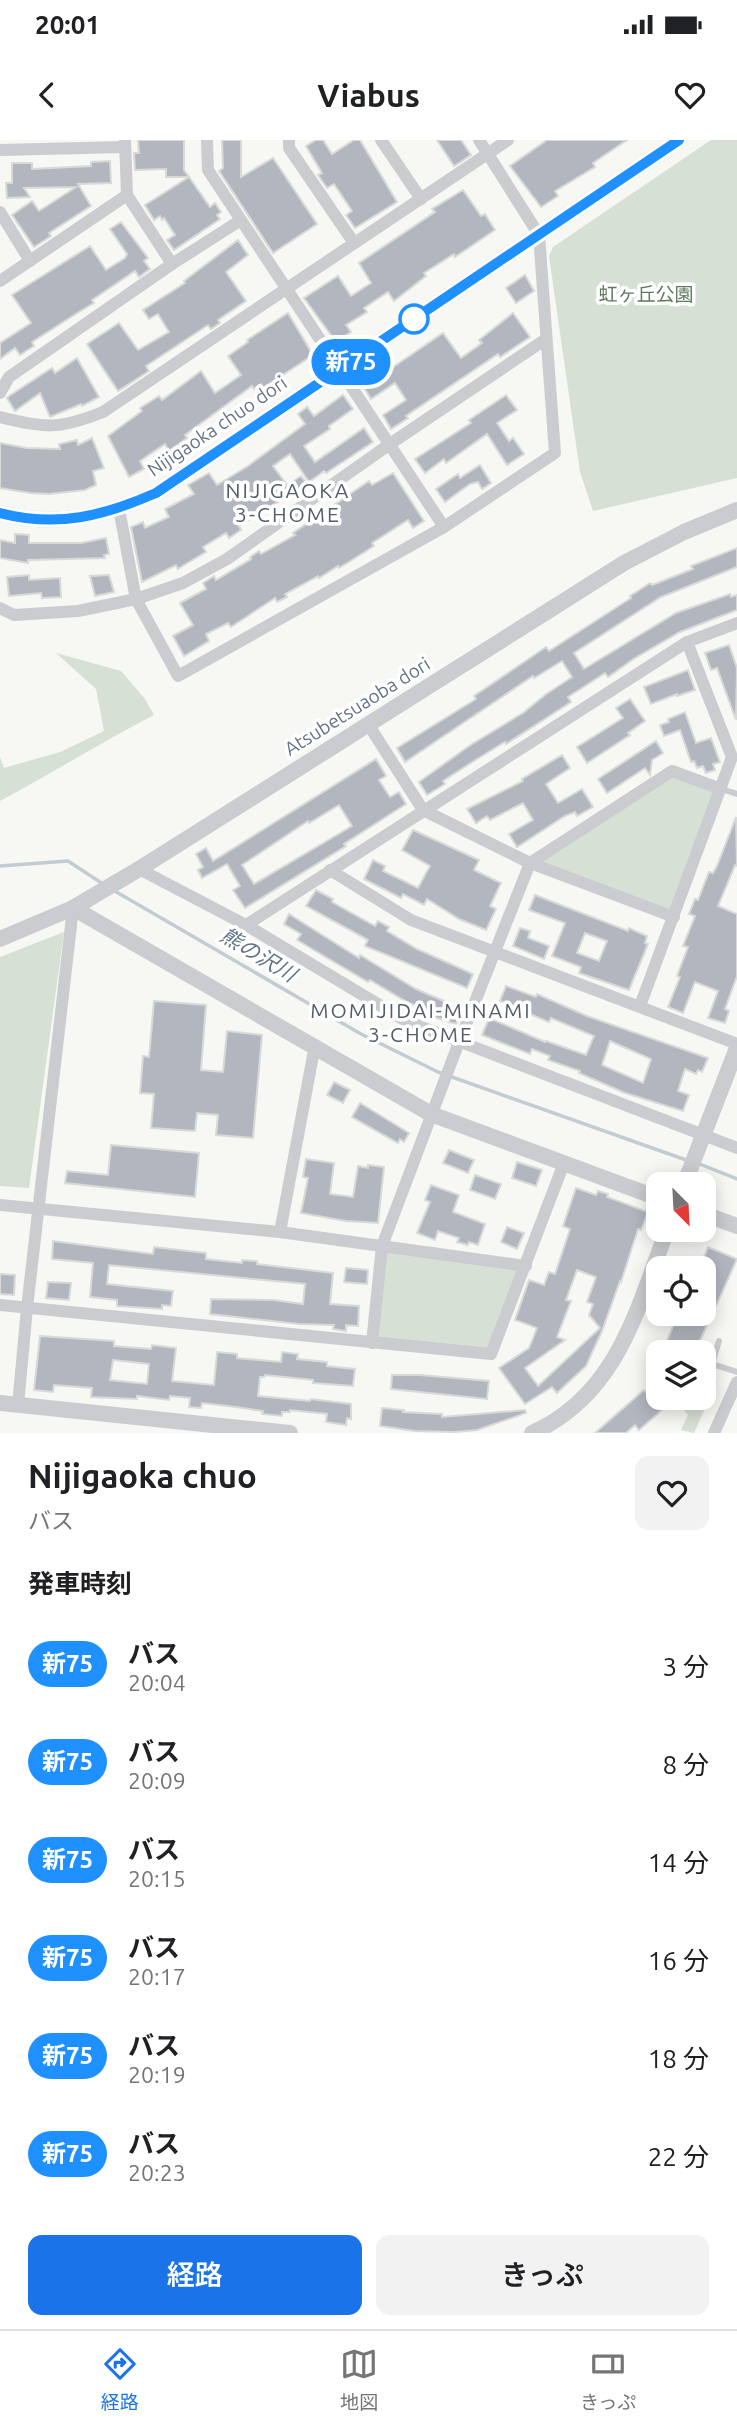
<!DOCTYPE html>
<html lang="ja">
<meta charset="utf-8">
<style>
body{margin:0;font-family:Ubuntu,"Noto Sans JP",sans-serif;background:#f2f2f2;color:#202124;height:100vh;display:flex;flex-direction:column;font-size:26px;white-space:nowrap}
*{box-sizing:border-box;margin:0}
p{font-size:23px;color:#757577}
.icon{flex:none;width:38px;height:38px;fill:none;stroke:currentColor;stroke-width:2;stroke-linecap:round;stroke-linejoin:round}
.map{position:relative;height:1293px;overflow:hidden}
.side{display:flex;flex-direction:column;background:#fff;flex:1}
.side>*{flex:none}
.badge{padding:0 14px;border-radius:23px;font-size:24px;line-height:46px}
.needle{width:46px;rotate:156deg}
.buttons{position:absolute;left:646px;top:1032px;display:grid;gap:14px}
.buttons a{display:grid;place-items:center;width:70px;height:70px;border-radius:14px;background:#fff;box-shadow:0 4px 18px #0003;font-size:35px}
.map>.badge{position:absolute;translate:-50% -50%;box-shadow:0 0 0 4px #fff}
h2{padding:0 28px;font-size:26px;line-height:63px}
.round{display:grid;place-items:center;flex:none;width:74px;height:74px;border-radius:14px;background:#f2f2f2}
.head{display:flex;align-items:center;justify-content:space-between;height:119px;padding:0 28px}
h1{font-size:33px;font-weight:600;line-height:52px}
.action{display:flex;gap:14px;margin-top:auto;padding:14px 28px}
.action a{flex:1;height:80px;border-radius:14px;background:#1a73e8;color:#fff;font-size:28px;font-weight:600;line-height:80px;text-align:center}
.action a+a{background:#f2f2f2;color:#202124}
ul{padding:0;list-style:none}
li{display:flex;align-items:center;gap:21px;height:98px;padding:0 28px}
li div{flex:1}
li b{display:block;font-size:26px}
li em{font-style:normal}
li .badge{min-width:77px;font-weight:700;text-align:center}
.status{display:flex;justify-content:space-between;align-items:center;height:49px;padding:0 35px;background:#fff;direction:ltr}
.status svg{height:19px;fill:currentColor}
header{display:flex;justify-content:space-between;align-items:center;height:91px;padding:0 28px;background:#fff;font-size:32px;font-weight:600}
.dock{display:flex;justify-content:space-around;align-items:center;height:98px;border-top:2px solid #e0e0e0;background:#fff;font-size:19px;color:#757577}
.dock a{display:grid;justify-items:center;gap:4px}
.dock .active{color:#1a73e8}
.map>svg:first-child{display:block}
</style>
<div class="status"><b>20:01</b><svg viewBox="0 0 49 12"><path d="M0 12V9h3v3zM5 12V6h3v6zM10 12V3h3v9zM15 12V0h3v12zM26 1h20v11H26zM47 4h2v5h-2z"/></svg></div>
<header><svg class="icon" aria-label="back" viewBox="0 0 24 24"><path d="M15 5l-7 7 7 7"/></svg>Viabus<svg class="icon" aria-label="heart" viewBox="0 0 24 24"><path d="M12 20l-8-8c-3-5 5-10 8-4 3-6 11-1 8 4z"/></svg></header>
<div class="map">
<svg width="737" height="1293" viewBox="0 0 737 1293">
<rect width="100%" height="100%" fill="#f7f8f4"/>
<g fill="#d7e0d5">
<polygon points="711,0 737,0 737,338 593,371 580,332 549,116 553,107"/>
<path d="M56,513l65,18 24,28 9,16c-52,27 -102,58 -154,86v-44l4,11 56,-16 44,-21 -8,-42z"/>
<polygon points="672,631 721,649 674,777 530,723"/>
<polygon points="64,792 29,1048 0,1046 0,817"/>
<polygon points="382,1106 526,1126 491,1214 372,1203"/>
<polygon points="704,1235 717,1241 694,1293 681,1290 688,1275 683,1269 688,1258 704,1258"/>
</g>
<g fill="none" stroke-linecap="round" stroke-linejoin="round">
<g stroke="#c3ccd2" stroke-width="3.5">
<polyline points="0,726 68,721 103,744"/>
<polyline points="113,750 361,894 438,932 689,1021"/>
<polyline points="697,1023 737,1039"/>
</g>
</g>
<g fill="#b2b7bf" stroke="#d9d9d7" stroke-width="2" fill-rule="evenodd">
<polygon points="138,0 184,0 184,30 189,37 166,37 166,29 135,30 134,13 139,13"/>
<polygon points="222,0 241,0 241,37 273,18 317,84 273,113 219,31 223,28"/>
<polygon points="316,0 323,0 332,14 354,0 360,0 397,62 355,88 346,75 352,71 334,44 327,48 318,35 322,33 306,6"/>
<polygon points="437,0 461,0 471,15 454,26"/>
<polygon points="547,0 627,0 593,23 595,27 555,51 558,56 541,67 510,26"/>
<polygon points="110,21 111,43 78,44 91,66 49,93 51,96 34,107 12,75 32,61 39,71 76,47 24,48 30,57 7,58 6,43 12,43 12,23 32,23 32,29 91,26 91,22"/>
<polygon points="189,37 210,67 215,63 221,72 217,75 220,79 174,110 167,100 175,95 164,78 162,80 160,76 154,80 145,65"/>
<polygon points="463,50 481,76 485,74 495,90 455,117 454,114 424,133 426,136 394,161 388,152 364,168 367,172 346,185 351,192 336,202 304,158 338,136 351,156 371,143 359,123 435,72 432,69"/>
<polygon points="121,82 148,118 144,121 150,129 139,137 135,131 92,160 94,163 82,170 32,202 34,206 20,215 15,208 0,219 0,203 31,183 12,155 90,106 106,130 125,118 127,114 110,89"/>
<polygon points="238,100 248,115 226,132 246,161 218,180 220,183 211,189 208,185 146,226 149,231 118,251 87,204 119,183 138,210 169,192 158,174 149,179 143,170 185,143 184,141"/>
<polygon points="525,135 534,151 516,163 506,148"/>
<polygon points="288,173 313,215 263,248 261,244 254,249 252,246 185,295 187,298 169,311 165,304 140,321 144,329 129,337 108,296 142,271 140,268 159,256 162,260 201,231 215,253 241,235 228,216 248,202 247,200"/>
<polygon points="513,173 530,197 500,217 498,214 406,276 408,278 391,289 383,275 406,260 395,243 371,259 361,243 380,231 383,234 443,193 461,218 482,203 479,200"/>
<polygon points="77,218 99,257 82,266 81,264 50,277 40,253 15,271 7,258 9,256 52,228 55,233"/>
<polygon points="343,255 353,269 329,286 330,289 304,306 315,322 364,288 373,302 326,333 324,331 309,342 290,314 273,326 287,345 301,336 307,344 239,386 241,390 229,398 226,393 203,407 206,412 184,425 178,429 176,425 142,442 131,387 143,382 145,388 169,377 165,369 194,354 188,345 209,333 217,345 248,326 305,284 298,274 307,267 314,276"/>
<polygon points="506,255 517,270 497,283 509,301 513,298 524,314 507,325 487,294 446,323 444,319 425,333 415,319 471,283 469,280"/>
<polygon points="92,298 104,328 93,331 96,345 85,350 49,354 30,353 0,348 0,303 27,308 60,309 59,304 77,300 78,305"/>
<polygon points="480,325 491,343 482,349 478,342 470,344 445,362 436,349 458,334 460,338"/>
<polygon points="393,333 424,381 413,388 408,380 372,403 374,406 339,428 338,426 319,438 318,436 285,454 287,457 277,462 275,458 231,487 228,483 206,494 209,501 184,516 173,496 193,485 180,463 206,449 203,443 214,436 216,440 251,419 250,417 259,411 261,414 295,395 293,393 369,341 372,345"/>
<polygon points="15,394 29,395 29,403 81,403 106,398 109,414 104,415 105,418 28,420 28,423 0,418 0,400 15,403"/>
<polygon points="737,408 737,427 661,457 574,513 584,529 676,473 730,454 731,457 737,455 737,470 680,492 635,518 608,537 605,533 568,557 571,562 506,604 505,602 477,619 443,641 445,644 427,655 419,642 469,606 523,573 545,555 572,537 562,521 534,538 533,536 405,622 397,608 476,559 474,556 546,507 549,511 631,458 630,456 650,443 652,445 693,429 691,426"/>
<polygon points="29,435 29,440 60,438 61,457 42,458 41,453 9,456 7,437"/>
<polygon points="109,435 114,452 95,456 90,436"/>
<polygon points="729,505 737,528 736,580 717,528 711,530 705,513"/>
<polygon points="688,530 695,550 677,556 677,554 651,564 644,547"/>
<polygon points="630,559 645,581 628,593 630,595 587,623 577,607 623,578 616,568"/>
<polygon points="685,572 696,603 711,598 720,622 713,624 715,630 706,633 703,626 697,628 694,621 691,622 680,590 664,596 660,585 669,582 668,579"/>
<polygon points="656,601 663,613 652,620 650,635 645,628 607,653 598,639"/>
<polygon points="562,615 570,628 546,644 558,663 582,649 593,667 577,676 575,672 565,676 517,707 509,694 533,680 523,663 490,680 487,676 476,683 467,669 523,641 522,639"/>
<path d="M376,619l10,17 -7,4 11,17 9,-5 7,12 -62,40 2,2 -101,62 -12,-18 7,-4 -13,-22 -25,14 -4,-8 5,-3 -7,-13 10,-6 7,13zM339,665l13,21 -98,58 -12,-19 66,-44 1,2z"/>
<polygon points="736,677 737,726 735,725 718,766 737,774 737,836 725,869 729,871 725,883 708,878 718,851 695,842 683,873 668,867 680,837 677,836 688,807 683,806 695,776 689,774 695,759 698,760 709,732 713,733 717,726"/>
<polygon points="413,690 479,720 474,730 501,743 490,766 496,769 486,790 459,779 427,759 424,765 403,754 401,758 364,739 373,720 385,726 383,731 418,748 430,726 402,710"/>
<polygon points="316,750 333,759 332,762 375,786 378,781 389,787 387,791 417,809 473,834 467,848 365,806 368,800 306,766"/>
<path d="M535,755l93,36 1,-3 18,8 -2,7 3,1 -19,46 -50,-17 2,-6 -29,-11 13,-33 -36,-13zM585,793l22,8 -8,20 -22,-8z"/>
<polygon points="289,774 359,818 360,815 416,849 446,862 444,865 461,872 456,884 430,876 432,872 407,862 370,840 368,842 297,800 301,794 284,784"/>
<polygon points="520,788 530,791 528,798 549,806 544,819 513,806"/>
<path d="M506,846l30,11 1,-3 50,22 121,42 -6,14 -4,-2 -2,4 -11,-5 -7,22 11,4 -6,16 -58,-18 -46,-20 1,-2 -32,-11 2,-4 -18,-7 -2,5 -48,-19 7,-17 56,24 1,-1 40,14 8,-19 -43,-18 -2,4 -19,-8v-2l-30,-11zM610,901l41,18 -8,24 -41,-18z"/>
<polygon points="154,861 206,865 201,930 223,932 227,891 262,895 253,998 216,995 218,975 197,973 195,991 151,988 154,954 140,953 143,916 149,917"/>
<polygon points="334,942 350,950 343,963 327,955"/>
<polygon points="360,963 409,993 404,1002 400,999 398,1003 352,977"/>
<polygon points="111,1005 199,1013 195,1057 65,1043 67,1031 108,1035"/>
<polygon points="449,1010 474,1020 468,1033 443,1023"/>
<polygon points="306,1019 334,1023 330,1054 353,1057 358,1026 368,1028 368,1025 384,1027 378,1083 346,1081 301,1073 308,1038 303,1037"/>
<polygon points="517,1022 542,1030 536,1046 512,1038"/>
<polygon points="475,1035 501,1044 495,1059 470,1050"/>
<polygon points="431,1045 459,1055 453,1072 485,1084 478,1105 469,1102 468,1105 457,1102 459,1098 438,1091 435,1100 417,1093 430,1062 425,1060"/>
<path d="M576,1048l20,7 2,-4 10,3 -1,3 41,15 -7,18 -3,-1 -17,53 -1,-1 -18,50 -16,35 -29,27 -5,-6 -27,17 -26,-36 30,-20 8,-20 -22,-8 14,-40 15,5 5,-13 6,2 15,-45 -7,-3zM577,1130l19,7 -9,25 6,2 -4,11 11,13 -62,58 -13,-18 40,-28 -8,-3 14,-36 -5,-1z"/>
<polygon points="507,1087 524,1093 517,1109 501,1102"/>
<polygon points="53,1101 153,1114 154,1107 206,1113 206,1119 242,1123 242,1120 257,1121 257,1124 333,1133 330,1164 359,1166 358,1186 346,1185 346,1191 333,1189 334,1185 299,1184 210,1174 211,1159 274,1160 303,1164 305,1144 109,1125 107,1144 173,1151 171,1166 162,1165 162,1169 117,1166 117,1160 90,1157 93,1123 52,1119"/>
<polygon points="708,1107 737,1119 716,1166 704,1160 704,1129 699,1129"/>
<polygon points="346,1128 368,1130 367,1144 344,1142"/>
<polygon points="0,1134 15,1135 14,1155 0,1154"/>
<polygon points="48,1142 71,1143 69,1160 46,1158"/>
<polygon points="678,1174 707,1185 695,1212 686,1208 684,1213 662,1213"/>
<path d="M40,1196l74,5v5l37,3 1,-4 24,3 -4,33 42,4 3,-33 20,2v4l44,4 1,-10 16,2 -1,5 30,3v4l28,3 -2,17 -40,-3v-3l-48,-5 -1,2h-4l-2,19 52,5 1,-2 40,5v15l-4,-1 -1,7 -20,-3 1,-8 -37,-4v2h-8v4l-20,-2 1,-3 -27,-4 -34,-4 -1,5 -12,-1 1,-9 -20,-2 -1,4 -32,-4v3l-46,-2 1,-9 -38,-3 -1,7 -19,-2zM113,1220l36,4 -2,20 -37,-4z"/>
<polygon points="392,1235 420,1235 489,1241 487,1259 391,1249"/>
<polygon points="644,1250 662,1270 639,1290 635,1285 626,1293 595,1293"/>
<polygon points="382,1268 404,1270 403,1272 442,1274 442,1277 525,1270 526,1273 477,1290 454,1292 415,1291 380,1286"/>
</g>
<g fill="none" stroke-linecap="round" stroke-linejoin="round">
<g stroke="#caccd0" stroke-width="6">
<polyline points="721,649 737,654"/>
<polyline points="719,1201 712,1224 737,1232"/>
</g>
<g stroke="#caccd0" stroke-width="12">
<polyline points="125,0 127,55 172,124"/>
<polyline points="207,0 208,30 444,387"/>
<polyline points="289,0 289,8 354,103"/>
<polyline points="381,0 421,59"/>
<polyline points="0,10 125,7"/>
<polyline points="0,72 30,121"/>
<polyline points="0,141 127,55"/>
<polyline points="0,253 9,237 172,124 241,80"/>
<path d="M0,277c46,11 58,13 103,-5l405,-272"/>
<polyline points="119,369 136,459 178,536 444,387 555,313 539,95 479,0"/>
<polyline points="0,468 14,475 78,471 136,459 183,443 227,419 390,304 546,199"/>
<polyline points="368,584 423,670 530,723 674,777"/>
<polyline points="139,729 246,785 406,881 737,1008"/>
<polyline points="330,730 411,780 737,904"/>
<polyline points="246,785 687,502 737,483"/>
<polyline points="640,866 732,617 687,502"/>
<polyline points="0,1065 280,1092 526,1126"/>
<polyline points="280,1092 315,905"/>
<polyline points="0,1165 491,1214 564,1023"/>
<polyline points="372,1203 382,1106 459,902 530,723 672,631 721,649"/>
<polyline points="18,1265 27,1168 73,768"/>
<polyline points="714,1293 737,1242"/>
</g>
<g stroke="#caccd0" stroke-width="16">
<path d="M0,373c58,15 103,3 156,-20l523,-353"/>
<polyline points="73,768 431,974 658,1058"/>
<polyline points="0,799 73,768 139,729 624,423 684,392 737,370"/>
<polyline points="684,1045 737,908"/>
<polyline points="704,1074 737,1086"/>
<polyline points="0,1263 290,1293"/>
<path d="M532,1293c85,-38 105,-123 135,-203"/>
</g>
</g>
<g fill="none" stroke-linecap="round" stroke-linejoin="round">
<g stroke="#fff" stroke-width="16">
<path id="line" d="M0,373c58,15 103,3 156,-20l523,-353"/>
</g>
<use href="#line" stroke="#1e90ff" stroke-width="10"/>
</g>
<circle fill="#fff" stroke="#1e90ff" stroke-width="3.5" cx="414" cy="179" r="14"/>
<g text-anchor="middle" stroke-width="7" stroke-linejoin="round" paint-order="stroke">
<g font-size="19" fill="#617960" stroke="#fff">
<text x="646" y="161">虹ヶ丘公園</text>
</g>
<g font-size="19" fill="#657287" stroke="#fff">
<text transform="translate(217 286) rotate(-34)" y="7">Nijigaoka chuo dori</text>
<text transform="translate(357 566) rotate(-32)" y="7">Atsubetsuaoba dori</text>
</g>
<g font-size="21" letter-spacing="2" fill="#535d6c" stroke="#fff">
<text x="288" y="358">NIJIGAOKA<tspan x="288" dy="24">3-CHOME</tspan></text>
<text x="421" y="878">MOMIJIDAI-MINAMI<tspan x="421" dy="24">3-CHOME</tspan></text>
</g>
<g font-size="21" font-style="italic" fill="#617483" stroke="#fff">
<text transform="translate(258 815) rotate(31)" y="7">熊の沢川</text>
</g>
</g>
</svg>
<div class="buttons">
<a><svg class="needle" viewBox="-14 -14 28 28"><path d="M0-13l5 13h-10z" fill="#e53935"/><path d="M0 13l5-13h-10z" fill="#757577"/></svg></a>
<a><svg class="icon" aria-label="locate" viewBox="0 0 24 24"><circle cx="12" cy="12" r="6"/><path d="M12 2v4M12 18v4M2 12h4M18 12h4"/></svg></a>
<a><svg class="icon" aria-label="layers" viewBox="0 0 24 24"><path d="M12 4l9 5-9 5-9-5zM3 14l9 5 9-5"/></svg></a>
</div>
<b class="badge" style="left:351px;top:222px;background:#1e90ff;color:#fff">新75</b>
</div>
<section class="side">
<div class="head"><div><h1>Nijigaoka chuo</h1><p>バス</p></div><a class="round"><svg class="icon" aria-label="heart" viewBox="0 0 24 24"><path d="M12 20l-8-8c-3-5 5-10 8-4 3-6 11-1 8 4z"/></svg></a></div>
<h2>発車時刻</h2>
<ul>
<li><span class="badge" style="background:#1e90ff;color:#fff">新75</span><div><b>バス</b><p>20:04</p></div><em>3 分</em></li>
<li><span class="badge" style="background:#1e90ff;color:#fff">新75</span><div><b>バス</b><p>20:09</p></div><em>8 分</em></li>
<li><span class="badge" style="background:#1e90ff;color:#fff">新75</span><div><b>バス</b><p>20:15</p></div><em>14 分</em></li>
<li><span class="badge" style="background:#1e90ff;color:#fff">新75</span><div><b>バス</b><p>20:17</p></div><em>16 分</em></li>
<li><span class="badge" style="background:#1e90ff;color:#fff">新75</span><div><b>バス</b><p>20:19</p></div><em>18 分</em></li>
<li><span class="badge" style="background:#1e90ff;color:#fff">新75</span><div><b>バス</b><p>20:23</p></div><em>22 分</em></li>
</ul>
<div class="action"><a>経路</a><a>きっぷ</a></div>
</section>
<nav class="dock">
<a class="active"><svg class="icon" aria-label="directions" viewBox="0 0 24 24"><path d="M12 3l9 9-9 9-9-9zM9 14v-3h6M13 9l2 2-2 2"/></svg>経路</a>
<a><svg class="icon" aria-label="map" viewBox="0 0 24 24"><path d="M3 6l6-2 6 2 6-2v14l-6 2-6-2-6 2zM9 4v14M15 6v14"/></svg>地図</a>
<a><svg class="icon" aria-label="tickets" viewBox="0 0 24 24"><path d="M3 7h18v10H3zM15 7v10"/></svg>きっぷ</a>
</nav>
